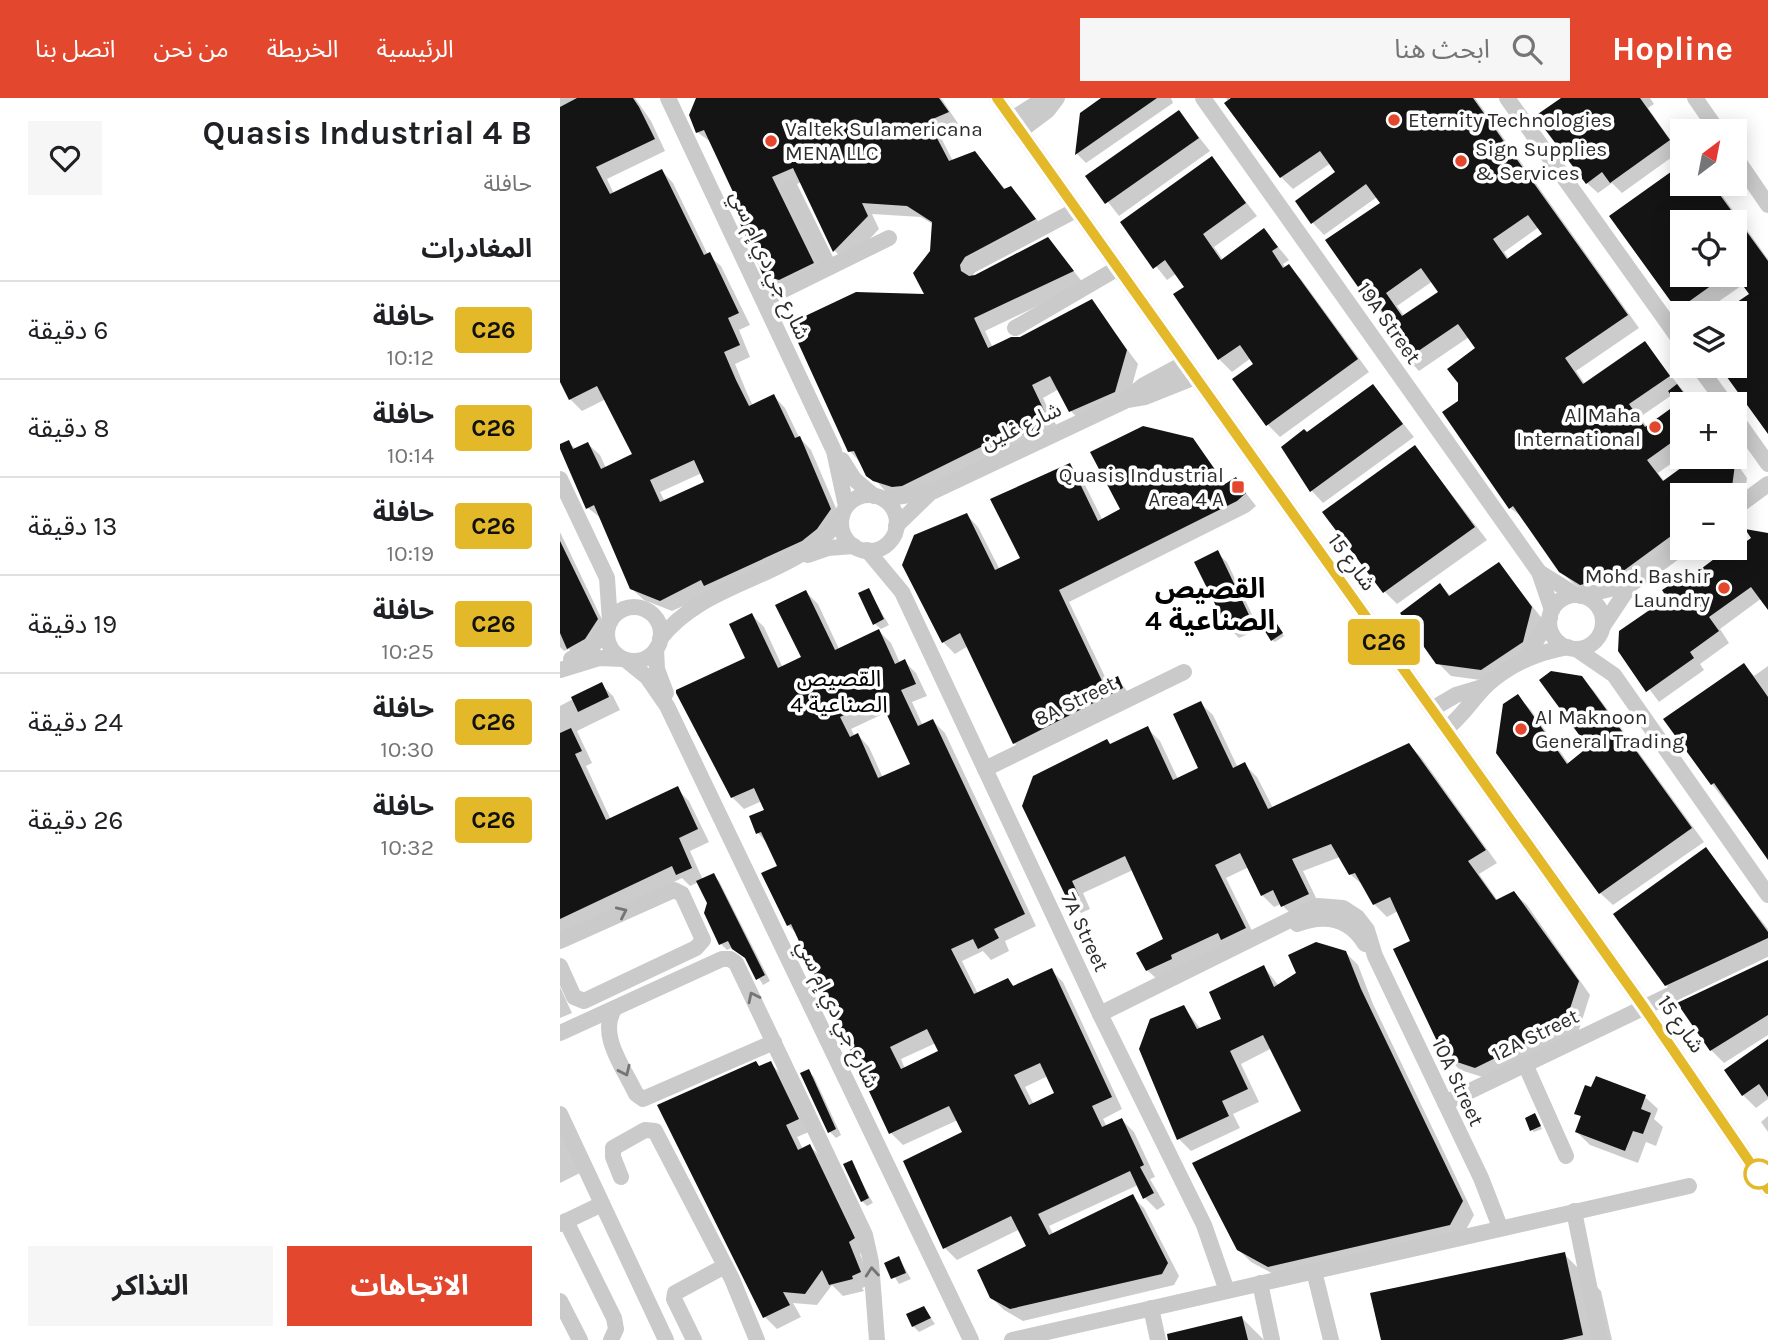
<!DOCTYPE html>
<html lang="ar">
<meta charset="utf-8">
<style>
body{margin:0;font-family:Karla,"Noto Sans Arabic",sans-serif;background:#f6f6f6;color:#202124;direction:rtl;height:100vh;display:flex;flex-direction:column;font-size:26px;white-space:nowrap}
*{box-sizing:border-box;margin:0}
p{font-size:23px;color:#757577}
.icon{flex:none;width:38px;height:38px;fill:none;stroke:currentColor;stroke-width:2;stroke-linecap:round;stroke-linejoin:round}
.map{position:relative;flex:1;overflow:hidden;direction:ltr}
.panel{display:flex;flex-direction:column;background:#fff;width:560px}
.panel>*{flex:none}
.badge{padding:0 14px;border-radius:5px;font-size:24px;line-height:46px}
.needle{width:46px;rotate:32deg}
.tools{position:absolute;left:1110px;top:21px;display:grid;gap:14px}
.tools a{display:grid;place-items:center;width:77px;height:77px;border-radius:0px;background:#fff;box-shadow:0 4px 18px #0003;font-size:35px}
.map>.badge{position:absolute;translate:-50% -50%;box-shadow:0 0 0 4px #fff}
h2{padding:0 28px;font-size:26px;line-height:63px}
.round{display:grid;place-items:center;flex:none;width:74px;height:74px;border-radius:0px;background:#f6f6f6}
.headline{display:flex;align-items:center;justify-content:space-between;height:119px;padding:0 28px}
h1{font-size:33px;font-weight:700;line-height:52px}
.cta{display:flex;gap:14px;margin-top:auto;padding:14px 28px}
.cta a{flex:1;height:80px;border-radius:0px;background:#e3482f;color:#fff;font-size:28px;font-weight:700;line-height:80px;text-align:center}
.cta a+a{background:#f6f6f6;color:#202124}
ul{padding:0;list-style:none}
li{display:flex;align-items:center;gap:21px;height:98px;padding:0 28px;border-top:2px solid #e0e0e0}
li div{flex:1}
li b{display:block;font-size:26px}
li em{font-style:normal}
li .badge{min-width:77px;font-weight:700;text-align:center}
header{display:flex;align-items:center;gap:42px;box-sizing:border-box;height:98px;padding:0 35px;background:#e3482f;color:#fff}
header strong{font-size:33px}
nav{display:flex;gap:38px;margin-inline-start:auto;font-size:24px}
.search{width:490px;height:63px;background:#f6f6f6;display:flex;align-items:center;gap:18px;box-sizing:border-box;padding:0 24px;border-radius:0px;color:#757577;font-size:26px}
main{display:flex;flex:1;min-height:0}
.map>svg:first-child{display:block}
</style>
<header>
<strong>Hopline</strong>
<div class="search"><svg class="icon" aria-label="search" viewBox="0 0 24 24"><circle cx="10" cy="10" r="6"/><path d="M15 15l6 6"/></svg>ابحث هنا</div>
<nav><a>الرئيسية</a><a>الخريطة</a><a>من نحن</a><a>اتصل بنا</a></nav>
</header>
<main>
<div class="map">
<svg width="1208" height="1242" viewBox="0 0 1208 1242">
<rect width="100%" height="100%" fill="#fff"/>
<g fill="#0003" fill-rule="evenodd">
<path d="M0,0h75l16,23 14,30 -58,28 7,15 48,-23 11,12 35,72 13,11 29,59 -11,5 11,27 -15,7 12,29 6,13 21,-10 11,12 14,29 12,13 31,72 -14,19 -156,70 -28,-11 -13,-12 -29,-69 -14,-11 -20,-66 8,7 12,-5 12,11 6,13 29,-13 -29,-56 -24,12 -12,-12 -10,-21zM142,375l5,10 -42,19 -5,-10z"/>
<polygon points="138,0 381,0 399,27 379,36 393,63 415,55 446,92 451,90 463,103 486,134 417,171 410,182 488,141 524,186 425,233 433,250 461,241 531,203 578,266 567,306 523,326 511,313 499,291 483,300 501,337 355,399 327,395 290,353 367,198 374,127 361,119 312,116 319,131 287,165 275,153 242,84 223,91 265,178 217,189 204,176 182,110 152,45 137,34"/>
<polygon points="544,0 611,0 613,5 526,65 517,56 522,16"/>
<path d="M666,0h249l164,230 -63,43 9,13 59,-41 50,61h-12v52l-24,17 7,9 34,-25h33l15,21 -4,30 -9,6v-19h-52v53l-88,49 -20,-13 -14,-13 -35,-52 -15,-11 -51,-106 19,-53 -9,-12 -50,34 -12,-13 -21,-44 -2,1 -13,-12 11,-99 -5,-7 -53,38 -12,-13 25,-49 -6,-10 -38,26 -12,-12zM979,129l6,8 -35,25 -6,-8zM873,183l7,11 -35,25 -8,-11zM1112,297l7,9 -32,23 -7,-10z"/>
<polygon points="1004,0 1090,0 1094,6 1088,10 1119,54 1062,95 1052,85 1038,95 1027,85"/>
<polygon points="619,14 650,53 559,118 528,78"/>
<polygon points="652,61 697,118 654,149 663,162 704,132 729,162 723,166 726,171 729,168 741,181 809,274 720,339 708,327 696,266 691,260 672,274 659,261 616,197 626,189 617,175 607,182 562,125"/>
<path d="M1122,86h32l54,75v172l-46,-65h12v-53h-10l27,-18 -7,-11 -42,29h-19l-5,-4zM1122,124h52v53h-52z"/>
<polygon points="813,288 854,339 763,405 751,392 747,336"/>
<polygon points="632,341 667,387 675,381 696,408 689,414 509,504 548,585 557,580 574,602 466,656 454,645 408,548 395,556 383,544 407,417 418,429 440,472 462,461 510,367 521,379 543,423 562,412"/>
<polygon points="855,349 927,442 837,506 824,493"/>
<polygon points="0,434 48,534 20,562 9,551 4,553 0,549"/>
<polygon points="1208,436 1208,509 1202,500 1160,531 1169,545 1140,566 1144,572 1099,604 1060,552 1125,485"/>
<polygon points="657,455 667,464 699,531 679,540 670,531"/>
<polygon points="939,466 984,523 976,557 935,584 891,578 878,565 880,487 891,498"/>
<polygon points="308,492 329,527 321,531 315,526"/>
<path d="M246,494l12,12 21,45 40,-18 12,12 9,20 4,-2 12,12 11,23 -15,6 11,24 10,-5 12,12 91,193 -31,15 4,10 -18,9 -8,-9 -21,10 16,33 30,-14 7,7 36,-17 12,12 59,127 -19,10 4,8 15,-7 12,12 21,45 -5,2 15,26 -8,5 -12,-12 -7,-13 -89,41 4,8 79,-38 12,12 35,68 -5,9 -151,36 -19,-11 -13,-13 37,-50 -8,-18 -63,31 -12,-12 -39,-86 58,-29 -6,-13 -55,25 -12,-12 -92,-197 -11,-11 -9,-59 -11,-22 -10,-11 9,-23 -5,-9 -18,8 -12,-12 20,-182 12,12 19,41 20,-10zM327,614l25,52 -29,14 -14,-31 -11,-12 -3,2 -4,-8zM376,945l5,9 -36,17 -4,-10zM488,978l8,18 -22,11 -9,-18z"/>
<polygon points="717,527 724,538 715,544 712,542"/>
<polygon points="1184,567 1194,578 1208,568 1208,759 1152,686"/>
<polygon points="1021,579 1034,593 1144,744 1053,807 1040,795 958,599 970,611 1009,666 1030,650"/>
<polygon points="41,586 53,598 60,612 17,633 32,665 26,668 51,722 117,691 129,703 149,744 130,753 143,782 153,777 159,783 210,883 203,887 188,862 173,849 167,852 161,846 149,805 139,784 130,788 122,780 0,839 0,608"/>
<polygon points="640,605 653,617 678,670 685,667 697,679 713,710 849,647 861,659 937,765 919,776 938,803 954,795 967,807 1030,897 1017,938 929,981 900,972 887,959 853,844 838,813 827,819 814,806 804,788 790,776 780,759 743,773 760,808 735,820 721,806 714,809 702,797 689,769 666,780 697,843 600,884 587,872 605,841 573,772 523,795 530,811 521,815 509,802 464,708 551,647 588,631 600,643 618,681 641,671"/>
<polygon points="1146,752 1208,831 1208,857 1119,900 1106,887"/>
<polygon points="785,854 798,867 813,906 914,1117 902,1139 721,1180 691,1164 678,1151 743,1014 712,950 681,966 699,1004 673,1016 680,1030 631,1053 619,1041 623,909 641,931 663,922 704,869 719,888"/>
<polygon points="1208,864 1208,937 1164,965 1151,952"/>
<polygon points="0,889 12,915 0,920"/>
<polygon points="1208,943 1208,1001 1196,1010 1183,997"/>
<polygon points="210,965 222,977 249,1034 237,1039 243,1051 250,1048 262,1060 306,1153 300,1156 312,1186 302,1190 304,1193 283,1198 272,1187 257,1207 233,1205 241,1219 217,1231 205,1219 200,970"/>
<polygon points="248,973 254,979 281,1037 276,1040 270,1034"/>
<polygon points="1085,999 1098,1011 1094,1021 1103,1029 1096,1048 1086,1044 1078,1065 1030,1047 1017,1034 1022,1020 1016,1015"/>
<polygon points="975,1017 982,1031 974,1034 972,1032"/>
<polygon points="1208,1018 1208,1034 1201,1024"/>
<polygon points="0,1027 24,1073 0,1085"/>
<polygon points="291,1064 313,1105 307,1108 302,1103"/>
<polygon points="1004,1156 1041,1193 1052,1242 823,1242"/>
<polygon points="339,1160 351,1181 339,1186 327,1166"/>
<polygon points="364,1210 375,1226 359,1234 353,1228"/>
<polygon points="682,1220 704,1242 618,1242"/>
</g>
<g fill="#141414" fill-rule="evenodd">
<path d="M17,0h56l6,9 16,32 -59,28 14,27 52,-25 42,86 6,-3 29,61 -11,5 12,27 -16,7 12,28 13,26 25,-12 21,44 5,-2 31,73 -14,20 -15,12 -98,45 -3,-6 -41,21 -30,-12 -36,-84 -8,4 -26,-60v-5l9,-4 4,9 15,-7 13,27 31,-15 -35,-68 -28,14 -9,-18v-275zM134,362l10,22 -44,20 -10,-22z"/>
<polygon points="136,0 379,0 389,14 368,23 389,63 415,53 444,91 451,88 476,121 405,159 400,167 401,173 409,178 415,177 488,139 514,173 414,220 428,250 451,239 460,239 532,201 567,252 555,294 509,314 490,278 472,287 490,325 435,348 433,343 342,388 332,389 313,383 306,378 294,353 288,354 235,238 241,220 296,194 364,196 353,175 370,153 372,124 347,108 302,105 308,118 273,154 233,70 212,79 254,165 219,182 203,177 174,112 180,109 144,32 136,35 129,17"/>
<polygon points="541,0 597,0 515,57 520,15"/>
<path d="M671,0h242l155,217 -63,43 18,26 62,-43 25,35 -41,28 16,23 32,-23 -9,-13 9,-7 15,20h-10v31l-35,25 16,21 33,-24h34l5,7 -4,31h-49v33l-67,49 -35,8 -21,-13 -46,-66 -4,3 -67,-97 16,-11v-18l-11,-14 28,-21 -17,-24 -53,36 -21,-31 7,-5 -16,-23 -5,3 -45,-64 55,-37 -14,-19 -55,40 -16,-23 40,-29 -15,-21 -40,27 -56,-75zM968,117l14,19 -35,25 -14,-20zM861,170l17,24 -36,24 -16,-23z"/>
<polygon points="1001,0 1080,0 1110,42 1050,85 1042,74 1026,86 975,18"/>
<polygon points="619,12 639,40 545,106 525,78"/>
<polygon points="652,58 686,105 643,136 661,162 704,130 718,149 712,153 723,170 729,166 798,261 706,328 672,281 693,266 680,247 658,262 613,196 624,189 605,162 593,171 560,124"/>
<polygon points="1122,66 1122,86 1152,86 1208,163 1208,336 1159,268 1174,268 1174,215 1161,215 1189,196 1174,175 1174,124 1122,124 1122,177 1166,177 1117,212 1049,118"/>
<polygon points="813,286 843,326 750,394 721,349 744,331 747,334"/>
<polygon points="583,328 633,340 665,386 676,379 686,395 677,403 499,492 543,585 558,578 563,590 453,646 400,535 382,545 342,467 354,437 407,415 435,472 460,460 430,401 510,365 538,423 560,411 530,354"/>
<polygon points="855,347 915,429 823,495 762,414"/>
<polygon points="1185,431 1208,435 1208,512 1191,489 1149,519 1159,533 1130,554 1134,560 1086,594 1058,553 1059,533 1107,500 1102,492 1122,479 1125,483 1158,458 1161,462 1191,440"/>
<polygon points="0,443 38,521 25,541 7,551 0,535"/>
<polygon points="658,452 691,521 668,532 634,464"/>
<polygon points="939,464 972,509 963,544 921,572 876,566 840,515 880,485 889,498"/>
<polygon points="309,490 324,521 313,527 298,495"/>
<path d="M246,492l29,60 44,-21 16,35 10,-5 11,25 -15,6 17,36 15,-7 92,195 -31,15 5,9 -21,11 -5,-10 -22,10 23,45 34,-16 5,8 39,-18 60,129 -20,9 10,21 20,-9 22,47 -4,2 14,26 -11,6 -13,-28 -92,43 11,21 84,-41 35,69 -6,11 -152,35 -20,-11 -13,-28 49,-24 -15,-30 -68,33 -40,-88 59,-29 -13,-26 -60,28 -98,-210 -4,2 -26,-53 16,-7 -16,-34 -5,2 -7,-18 15,-6 -10,-22 -23,10 -55,-105v-3l69,-32 -16,-34 23,-11 26,55 23,-11 -26,-52zM319,600l31,66 -32,14 -20,-45 -8,4 -10,-20zM367,931l11,22 -37,18 -11,-22zM480,965l14,30 -25,12 -15,-30z"/>
<polygon points="715,523 723,535 711,543 703,530"/>
<polygon points="1184,565 1208,599 1208,762 1154,685 1151,687 1103,621"/>
<polygon points="991,573 1022,578 1132,730 1039,796 936,655 943,606 958,596 1007,666 1028,649 979,582"/>
<polygon points="42,584 49,599 18,614 11,599"/>
<polygon points="641,603 673,670 685,664 708,711 849,645 926,752 908,763 936,802 954,793 1019,883 1005,926 915,970 885,960 833,851 850,843 830,799 813,807 795,775 789,777 771,746 732,761 749,796 721,809 713,792 701,798 680,755 655,767 686,830 661,842 658,835 611,857 612,861 586,873 576,855 603,841 565,758 512,783 519,798 508,803 462,708 473,678 547,641 550,646 588,628 613,682 638,670 613,616"/>
<polygon points="11,630 22,653 15,656 46,722 118,688 138,731 119,740 132,770 116,777 112,768 0,821 0,635"/>
<polygon points="1146,749 1208,834 1208,840 1105,888 1053,816"/>
<polygon points="154,775 205,877 196,882 185,860 172,851 168,843 159,847 144,815 147,805 136,783"/>
<polygon points="756,844 786,853 801,891 903,1103 890,1127 708,1169 677,1152 632,1065 741,1013 703,937 670,953 688,991 662,1003 669,1018 617,1042 579,951 590,921 624,907 637,931 661,921 649,894 704,867 714,889 736,875 728,857"/>
<polygon points="1208,862 1208,917 1150,953 1117,905"/>
<polygon points="1208,941 1208,999 1199,986 1182,998 1164,972"/>
<polygon points="196,963 199,968 211,963 239,1021 226,1027 238,1052 250,1046 295,1140 289,1144 301,1174 292,1178 293,1181 269,1187 262,1172 245,1196 223,1194 230,1207 203,1220 97,1007"/>
<polygon points="249,971 276,1031 268,1035 240,975"/>
<polygon points="1036,978 1086,997 1081,1011 1091,1015 1083,1036 1073,1033 1065,1053 1015,1034 1021,1018 1014,1016 1025,987 1031,989"/>
<polygon points="975,1015 981,1028 970,1033 965,1020"/>
<polygon points="292,1062 309,1100 301,1104 283,1066"/>
<polygon points="1005,1154 1023,1237 1002,1242 821,1242 810,1195"/>
<polygon points="339,1158 346,1175 331,1181 324,1165"/>
<polygon points="364,1208 371,1220 352,1229 346,1216"/>
<polygon points="682,1218 688,1242 608,1242 607,1236"/>
</g>
<g fill="none" stroke-linecap="round" stroke-linejoin="round">
<g stroke="#cacaca" stroke-width="16">
<polyline points="108,0 274,353 286,408"/>
<polyline points="437,0 1083,908 1208,1091"/>
<polyline points="643,0 979,474 992,512"/>
<polyline points="947,0 1122,245"/>
<polyline points="1135,0 1158,33"/>
<polyline points="452,21 482,2 490,0"/>
<polyline points="460,33 488,12 497,0"/>
<polyline points="1174,57 1208,107"/>
<polyline points="230,90 269,169"/>
<polyline points="410,168 516,112"/>
<polyline points="203,202 329,140"/>
<polyline points="455,230 558,170"/>
<polyline points="1138,268 1166,306"/>
<polyline points="568,300 584,287 625,265"/>
<polyline points="1174,318 1208,366"/>
<polyline points="282,362 294,381 314,398"/>
<polyline points="0,381 47,480 50,524"/>
<circle cx="309" cy="425" r="28"/>
<polyline points="324,401 374,393 567,302 585,299 635,279"/>
<polyline points="1174,411 1208,386"/>
<polyline points="336,428 369,396"/>
<polyline points="307,452 342,494 540,916 644,1127 667,1193"/>
<polyline points="248,457 268,450 294,448"/>
<polyline points="979,474 1016,497"/>
<circle cx="1016" cy="524" r="27"/>
<polyline points="1021,498 1071,486"/>
<circle cx="74" cy="536" r="27"/>
<polyline points="1043,528 1071,486 1122,449"/>
<path d="M100,541c46,-61 140,-60 182,-123"/>
<polyline points="96,551 97,571 106,595"/>
<polyline points="1016,551 1054,577 1208,797"/>
<polyline points="966,560 990,520"/>
<polyline points="11,561 32,549 48,529"/>
<polyline points="66,562 87,579 107,608 411,1242"/>
<polyline points="0,572 39,560 63,561"/>
<polyline points="872,611 896,597 926,588"/>
<path d="M886,631c17,-13 27,-31 42,-45 24,-21 50,-32 80,-37"/>
<polyline points="425,671 624,574"/>
<path d="M737,826c27,-10 52,-7 68,20"/>
<polyline points="0,843 114,792 122,796 143,842 136,850 24,903 14,899 0,868"/>
<path d="M55,910c-18,26 9,60 21,86l7,5 131,-57"/>
<polyline points="540,916 758,808 783,810 797,819 807,832 815,858 921,1080 940,1129"/>
<polyline points="0,935 162,861 170,861 176,865 305,1137 311,1164 317,1242"/>
<polyline points="965,966 1006,1058"/>
<polyline points="885,1005 1208,850"/>
<polyline points="0,1016 106,1242"/>
<polyline points="61,1079 53,1059 53,1050 85,1032 95,1033 172,1181 197,1242"/>
<polyline points="1014,1113 1040,1242"/>
<polyline points="6,1123 54,1220 56,1231 51,1242"/>
<polyline points="0,1126 42,1106"/>
<polyline points="754,1173 771,1242"/>
<polyline points="700,1185 712,1242"/>
<polyline points="0,1203 20,1242"/>
<polyline points="591,1210 598,1242"/>
<polyline points="134,1242 114,1201 115,1195 165,1168"/>
<polyline points="452,1242 1129,1088"/>
</g>
</g>
<defs><path id="oneway-chevron" d="M-2-3.5L2.5 0L-2 3.5" fill="none" stroke-width="1.6" stroke-linecap="round" stroke-linejoin="round" transform="scale(1.75)"/></defs>
<g stroke="#747474">
<use href="#oneway-chevron" transform="translate(62 814) rotate(-25)"/>
<use href="#oneway-chevron" transform="translate(193 899) rotate(-116)"/>
<use href="#oneway-chevron" transform="translate(65 973) rotate(65)"/>
<use href="#oneway-chevron" transform="translate(312 1174) rotate(-95)"/>
</g>
<g fill="none" stroke-linecap="round" stroke-linejoin="round">
<g stroke="#fff" stroke-width="16">
<polyline id="line" points="437,0 1083,908 1208,1091"/>
</g>
<use href="#line" stroke="#e4b929" stroke-width="10"/>
</g>
<g fill="#e3482f" stroke="#fff" stroke-width="2.5">
<circle cx="834" cy="22" r="7"/>
<circle cx="211" cy="43" r="7"/>
<circle cx="901" cy="63" r="7"/>
<circle cx="1095" cy="329" r="7"/>
<rect x="671" y="382" width="14" height="14" rx="3.5"/>
<circle cx="1164" cy="490" r="7"/>
<circle cx="961" cy="631" r="7"/>
</g>
<circle fill="#fff" stroke="#e4b929" stroke-width="3.5" cx="1199" cy="1076" r="14"/>
<g text-anchor="middle" stroke-width="7" stroke-linejoin="round" paint-order="stroke">
<g font-size="21" fill="#2d2d2d" stroke="#fff" text-anchor="start">
<text x="848" y="29">Eternity Technologies</text>
<text x="225" y="38">Valtek Sulamericana<tspan x="225" dy="24">MENA LLC</tspan></text>
<text x="915" y="58">Sign Supplies<tspan x="915" dy="24">&amp; Services</tspan></text>
<text x="1081" y="324" text-anchor="end">Al Maha<tspan x="1081" dy="24">International</tspan></text>
<text x="664" y="384" text-anchor="end">Quasis Industrial<tspan x="664" dy="24">Area 4 A</tspan></text>
<text x="1150" y="485" text-anchor="end">Mohd. Bashir<tspan x="1150" dy="24">Laundry</tspan></text>
<text x="975" y="626">Al Maknoon<tspan x="975" dy="24">General Trading</tspan></text>
</g>
<g font-size="21" fill="#2d2d2d" stroke="#fff">
<text transform="translate(210 167) rotate(65)" y="7">شارع جي دي إم سي</text>
<text transform="translate(829 225) rotate(55)" y="7">19A Street</text>
<text transform="translate(461 328) rotate(-25)" y="7">شارع غلين</text>
<text transform="translate(792 464) rotate(54)" y="7">شارع 15</text>
<text transform="translate(515 603) rotate(-26)" y="7">8A Street</text>
<text transform="translate(525 834) rotate(65)" y="7">7A Street</text>
<text transform="translate(278 916) rotate(64)" y="7">شارع جي دي إم سي</text>
<text transform="translate(1121 926) rotate(55)" y="7">شارع 15</text>
<text transform="translate(975 937) rotate(-26)" y="7">12A Street</text>
<text transform="translate(898 984) rotate(65)" y="7">10A Street</text>
</g>
<g font-size="23" fill="#000" stroke="#fff">
<text x="279" y="588">القصيص<tspan x="279" dy="26">الصناعية 4</tspan></text>
</g>
<g font-size="28" font-weight="bold" fill="#000" stroke="#fff">
<text x="650" y="500">القصيص<tspan x="650" dy="32">الصناعية 4</tspan></text>
</g>
</g>
</svg>
<div class="tools">
<a><svg class="needle" viewBox="-14 -14 28 28"><path d="M0-13l5 13h-10z" fill="#e53935"/><path d="M0 13l5-13h-10z" fill="#757577"/></svg></a>
<a><svg class="icon" aria-label="locate" viewBox="0 0 24 24"><circle cx="12" cy="12" r="6"/><path d="M12 2v4M12 18v4M2 12h4M18 12h4"/></svg></a>
<a><svg class="icon" aria-label="layers" viewBox="0 0 24 24"><path d="M12 4l9 5-9 5-9-5zM3 14l9 5 9-5"/></svg></a>
<a>+</a>
<a>−</a>
</div>
<b class="badge" style="left:824px;top:544px;background:#e4b929;color:#111">C26</b>
</div>
<section class="panel">
<div class="headline"><div><h1>Quasis Industrial 4 B</h1><p>حافلة</p></div><a class="round"><svg class="icon" aria-label="heart" viewBox="0 0 24 24"><path d="M12 20l-8-8c-3-5 5-10 8-4 3-6 11-1 8 4z"/></svg></a></div>
<h2>المغادرات</h2>
<ul>
<li><span class="badge" style="background:#e4b929;color:#111">C26</span><div><b>حافلة</b><p>10:12</p></div><em>6 دقيقة</em></li>
<li><span class="badge" style="background:#e4b929;color:#111">C26</span><div><b>حافلة</b><p>10:14</p></div><em>8 دقيقة</em></li>
<li><span class="badge" style="background:#e4b929;color:#111">C26</span><div><b>حافلة</b><p>10:19</p></div><em>13 دقيقة</em></li>
<li><span class="badge" style="background:#e4b929;color:#111">C26</span><div><b>حافلة</b><p>10:25</p></div><em>19 دقيقة</em></li>
<li><span class="badge" style="background:#e4b929;color:#111">C26</span><div><b>حافلة</b><p>10:30</p></div><em>24 دقيقة</em></li>
<li><span class="badge" style="background:#e4b929;color:#111">C26</span><div><b>حافلة</b><p>10:32</p></div><em>26 دقيقة</em></li>
</ul>
<div class="cta"><a>الاتجاهات</a><a>التذاكر</a></div>
</section>
</main>
